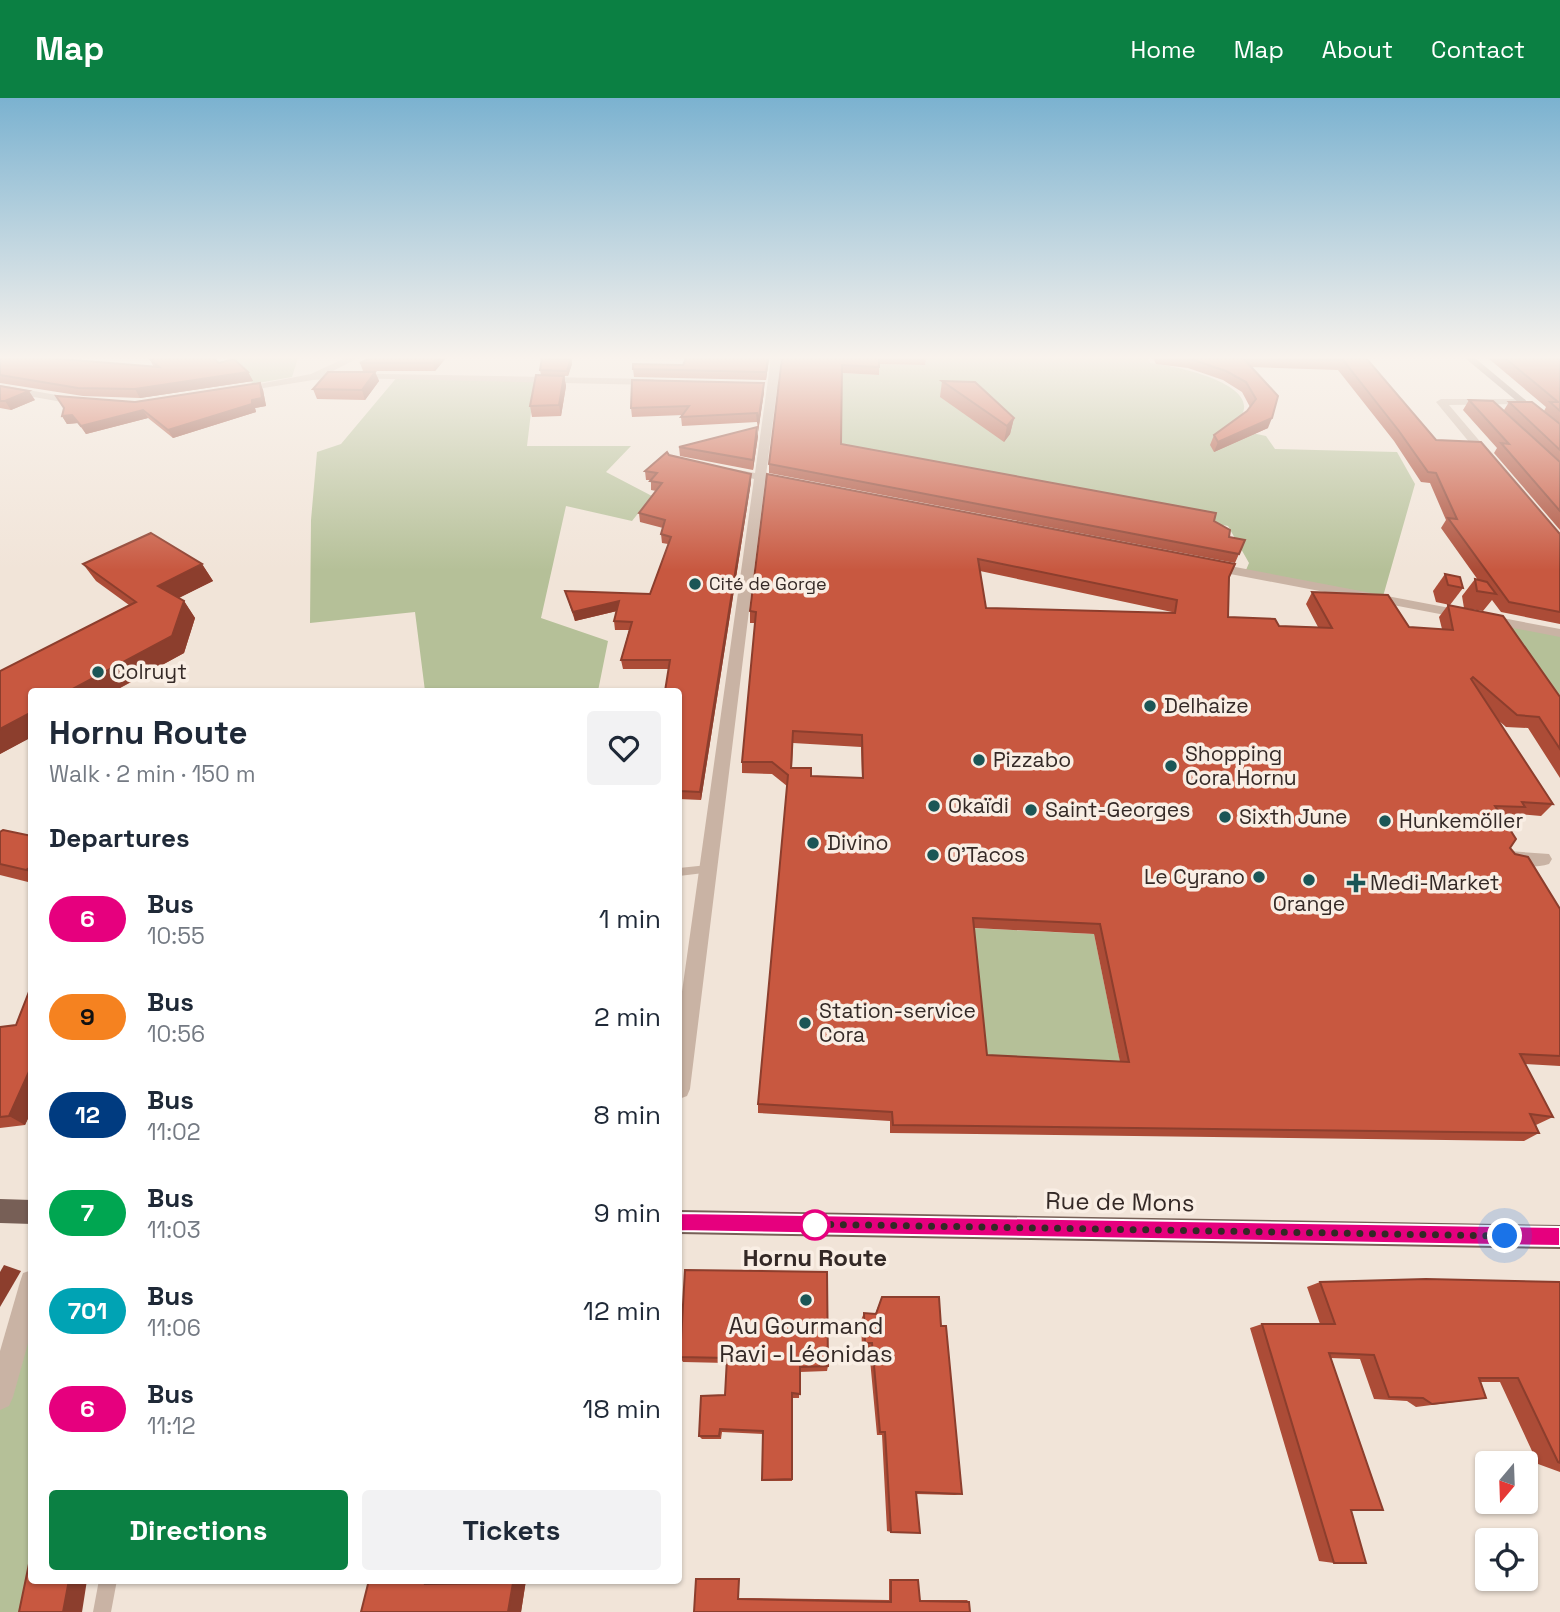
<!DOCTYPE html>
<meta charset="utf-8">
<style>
body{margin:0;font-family:"Space Grotesk",sans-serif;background:#f2f2f3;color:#1f2937;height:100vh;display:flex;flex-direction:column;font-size:26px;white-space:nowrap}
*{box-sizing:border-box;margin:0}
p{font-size:23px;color:#747a83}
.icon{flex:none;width:38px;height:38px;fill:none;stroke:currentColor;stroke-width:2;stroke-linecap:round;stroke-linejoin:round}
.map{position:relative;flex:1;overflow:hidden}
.drawer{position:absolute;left:28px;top:590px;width:654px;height:896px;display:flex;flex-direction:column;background:#fff;border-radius:7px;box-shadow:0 2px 5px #0004}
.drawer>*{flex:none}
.badge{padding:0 14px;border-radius:23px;font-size:24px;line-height:46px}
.needle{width:46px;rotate:199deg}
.buttons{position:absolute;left:1475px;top:1353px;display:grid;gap:14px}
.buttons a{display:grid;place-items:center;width:63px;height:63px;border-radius:7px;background:#fff;box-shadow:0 2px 5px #0004;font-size:35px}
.you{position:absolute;width:35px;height:35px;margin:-18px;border:5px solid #fff;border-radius:50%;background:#1a73e8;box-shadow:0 0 0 10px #1a73e833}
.map>.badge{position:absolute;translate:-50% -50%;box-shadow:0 0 0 4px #fff}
h2{padding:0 21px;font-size:26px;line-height:63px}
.round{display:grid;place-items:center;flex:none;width:74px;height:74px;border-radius:7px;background:#f2f2f3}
.summary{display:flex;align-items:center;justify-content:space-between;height:119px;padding:0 21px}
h1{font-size:33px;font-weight:700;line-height:52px}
.cta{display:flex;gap:14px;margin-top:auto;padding:14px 21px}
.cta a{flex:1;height:80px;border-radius:7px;background:#0b8043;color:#fff;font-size:28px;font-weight:700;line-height:80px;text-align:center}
.cta a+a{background:#f2f2f3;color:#1f2937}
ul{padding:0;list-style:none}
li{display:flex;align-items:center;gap:21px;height:98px;padding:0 21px}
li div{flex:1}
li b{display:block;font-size:26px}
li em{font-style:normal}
li .badge{min-width:77px;font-weight:700;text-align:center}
header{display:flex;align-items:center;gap:42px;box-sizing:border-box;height:98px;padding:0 35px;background:#0b8043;color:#fff}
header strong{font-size:33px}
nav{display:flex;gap:38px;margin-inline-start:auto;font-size:24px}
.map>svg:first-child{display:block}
</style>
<header>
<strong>Map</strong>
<nav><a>Home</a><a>Map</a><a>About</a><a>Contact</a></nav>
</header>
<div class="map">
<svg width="1560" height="1514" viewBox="0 0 1560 1514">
<rect width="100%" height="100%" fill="#f1e4d8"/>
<g fill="#b5c098">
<polygon points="229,260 298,260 292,279 253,286"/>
<path d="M922,260h226l2,5c20,2 115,20 90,55l12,15 14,3 9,13 122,3 18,32 -33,116 -136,-30 3,-7 -21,-37 -376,-69 -18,-8 5,-59 -67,-2v-4l69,2 1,-13 37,2v-11l43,1z"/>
<polygon points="398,278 535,281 527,348 631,348 606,374 652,398 632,423 566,408 541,520 608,543 598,593 425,593 415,514 310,525 311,422 317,354 341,346"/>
<polygon points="1500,524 1560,535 1560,612"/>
<polygon points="969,830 1094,836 1122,973 983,966"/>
<polygon points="31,1184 31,1481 23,1514 0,1514 0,1299"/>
</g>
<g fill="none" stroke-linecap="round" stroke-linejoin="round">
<g fill="#c9b3a4" fill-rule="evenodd">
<polygon points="708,767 712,768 713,771 712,774 679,778 679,770"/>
<polygon points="99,1482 117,1482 111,1514 93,1514"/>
</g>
<g fill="#c9b3a4" fill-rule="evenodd">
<polygon points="345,260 358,260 329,275 653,281 658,284 653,287 346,280 313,282 239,294 234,291 311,276"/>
<polygon points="771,260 781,260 766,377 797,385 791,388 765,383 690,991 687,998 679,1001 679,915 754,381 723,373 729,370 755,375"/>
<polygon points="0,287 79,301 84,304 79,307 0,293"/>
<polygon points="1525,301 1526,303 1521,306 1449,307 1494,360 1488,363 1484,362 1436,304 1441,301"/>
<polygon points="1209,464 1560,531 1560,539 1204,471 1203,468"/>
<path d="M1509,753l40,3 3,5 -3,5c-13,4 -33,3 -46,-1l-3,-5 3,-5z"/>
<polygon points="32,1172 32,1231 13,1299 9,1308 0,1312 0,1253 20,1184 23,1175"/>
</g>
<polygon fill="#9d8175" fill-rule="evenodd" points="1465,260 1475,260 1560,331 1560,339"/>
<g fill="#775f56" fill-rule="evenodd">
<polygon points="0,1101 32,1102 32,1126 0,1125"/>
<polygon points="679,1112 1560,1127 1560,1151 679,1136"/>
</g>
</g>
<g fill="#ac4c37" fill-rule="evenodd">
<polygon points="0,260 153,268 150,261 219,265 248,274 253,283 140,300 83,298 0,285"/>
<polygon points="446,260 435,273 363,273 360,265"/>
<polygon points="769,260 766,282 634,279 633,271"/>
<polygon points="782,260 926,260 925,267 879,266 879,277 842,275 841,346 1214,423 1229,439 1245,442 1235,465 769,375 769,366"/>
<polygon points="1153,260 1366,260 1436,342 1560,436 1560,526 1501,514 1492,502 1483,513 1464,510 1462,498 1475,481 1478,482 1441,430 1446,422 1430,385 1421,384 1394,343 1338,272 1251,269 1268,330 1214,354 1210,347 1214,337 1247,313 1250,309 1242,294 1223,282 1188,270 1156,266"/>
<polygon points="1488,260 1560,260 1560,432 1494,355 1497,350 1463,312 1469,302 1504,312 1509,304 1544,313 1546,309"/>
<polygon points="571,261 572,266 568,278 541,277 540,272"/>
<polygon points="375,274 379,283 365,302 317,301 313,291"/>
<polygon points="564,278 566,288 561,318 532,319 530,308"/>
<polygon points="942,283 1014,320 1010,336 1004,344 940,299"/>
<polygon points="260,285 263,292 266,308 255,310 256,314 173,340 148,320 86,336 78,325 67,326 62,318"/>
<polygon points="0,288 35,302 11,312 0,310"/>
<polygon points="764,294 758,334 757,324 682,328 681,319 683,317 632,319 631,310"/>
<polygon points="758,338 753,372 680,358 679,349"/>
<polygon points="669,357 751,384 701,702 679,701 679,593 669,571 623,571 621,562 629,532 615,532 614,523 617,513 575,523 565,493 650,496 668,446 662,445 661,436 663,430 640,424 639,415 656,393 651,392 651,382 646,382 645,373"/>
<path d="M767,376l462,103 -1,40 51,9 39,1 -12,-23 6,-12 97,35 33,2 -3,-12 9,-12 112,92v81l-32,-50 -22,-1 -8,-7 55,84 -12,12 -23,-2 -5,4h-10l7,30 50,61v157l-35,-2 28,53 -17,8 3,8 -15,8 -634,-8v-12l-132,-8v-9l29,-318 -15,-12 -30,-1v-11l13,-139h-5v-12zM980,473l192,41v1l-186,-5zM793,645l68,4 1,31 -51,-2 -19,-8zM974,830l120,6 26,128 -133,-7z"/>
<polygon points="83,466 202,466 213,483 178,500 184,503 195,520 184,555 0,656 0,573 129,507 96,483"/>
<polygon points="1445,476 1463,490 1450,507 1436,504 1433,493"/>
<polygon points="0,734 32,738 32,785 0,777"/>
<polygon points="32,886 32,1012 25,1027 0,1030 0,929 16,927"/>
<polygon points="685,1172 828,1268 827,1273 800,1274 799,1300 792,1300 792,1383 763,1383 763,1336 722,1334 721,1341 702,1341 699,1338 725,1297 727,1265 683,1264 680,1259"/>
<polygon points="1320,1184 1560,1184 1560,1374 1538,1366 1500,1284 1480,1284 1486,1300 1416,1309 1407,1303 1374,1301 1360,1261 1330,1260 1351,1412 1334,1465 1319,1463 1250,1230 1262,1226 1320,1226 1307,1189"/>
<polygon points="882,1199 941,1228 962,1396 955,1397 916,1396 891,1434 887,1433 882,1337 877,1337 869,1251 862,1251 861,1222 864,1215 875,1216"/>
<polygon points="697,1480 739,1480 739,1500 889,1502 889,1481 916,1481 918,1482 920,1502 967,1502 969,1504 694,1514 696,1481"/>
<polygon points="369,1482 443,1483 526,1482 521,1514 361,1514"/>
</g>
<g fill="#8c3e2d">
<polygon points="437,260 446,260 435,273 433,265"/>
<polygon points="768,260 769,260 766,282 766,274"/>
<polygon points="571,261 572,266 568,278 567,273"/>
<polygon points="248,274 253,283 140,300 135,291"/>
<polygon points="375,274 379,283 365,302 362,292"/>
<polygon points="564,278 566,288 561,318 559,307"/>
<polygon points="260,285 263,292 266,308 255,310 256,314 173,340 168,332 252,302"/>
<polygon points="764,285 764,294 758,334 758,325"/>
<polygon points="29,293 35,302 11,312 5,303"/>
<polygon points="143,312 148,320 86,336 81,328"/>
<polygon points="72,317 78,325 67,326 62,318"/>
<polygon points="1014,320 1010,336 1004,344 1007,328"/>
<polygon points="1272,320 1268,330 1214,354 1218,344"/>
<polygon points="757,329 758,338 753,372 753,362"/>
<polygon points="751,376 751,384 701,702 700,694"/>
<polygon points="202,466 213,483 169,505 158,488"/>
<polygon points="184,503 195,520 184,555 114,593 69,593"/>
<polygon points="619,503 621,512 575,523 573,514"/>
<polygon points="32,614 32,639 0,656 0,631"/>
<polygon points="32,768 32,777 26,772"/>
<polygon points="32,967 32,1012 25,1027 9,1018"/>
<polygon points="4,1167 21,1173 0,1209 0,1174"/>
<polygon points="69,1482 87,1482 82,1514 63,1514"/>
<polygon points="426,1482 443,1482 425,1486"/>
<polygon points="523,1482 526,1482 521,1514 508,1514 513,1485"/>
</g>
<g fill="#c85840" stroke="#8c3e2d" stroke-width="2" fill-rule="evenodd">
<polygon points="0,260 49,260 159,269 150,261 154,260 213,260 219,265 234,261 248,274 135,291 78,290 0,277"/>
<polygon points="370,260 437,260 433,265 360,265"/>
<polygon points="542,260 544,260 571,261 567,273 540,272"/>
<polygon points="686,260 768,260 766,274 633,271 633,266 683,267"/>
<polygon points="782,260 879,260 879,269 842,267 841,346 1216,415 1214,423 1230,432 1229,439 1245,442 1239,456 769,366"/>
<polygon points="1188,260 1243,260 1278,298 1272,320 1218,344 1214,337 1247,313 1256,301 1246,284 1226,273"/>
<polygon points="1268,260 1366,260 1436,342 1481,344 1560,436 1560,514 1509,504 1448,420 1457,421 1436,375 1428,374 1399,333 1343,262"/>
<polygon points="1505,260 1560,260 1560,313 1550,304 1558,304"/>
<polygon points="328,274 375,274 362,292 313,291"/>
<polygon points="536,277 564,278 559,307 530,308"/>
<polygon points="632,282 764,285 758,325 757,315 681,319 689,308 631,310"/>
<polygon points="942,283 975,284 1014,320 1007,328"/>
<polygon points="260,285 262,300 252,302 252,306 168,332 143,312 81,328 72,317 62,318 64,310 56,298 135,304"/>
<polygon points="0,288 29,293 5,303 0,303"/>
<polygon points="1469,302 1493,303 1560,364 1560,413 1501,345 1509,346"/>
<polygon points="1509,304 1532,304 1560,326 1560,352"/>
<polygon points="757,329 753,362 679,349"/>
<polygon points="667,354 669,357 751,376 700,694 679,693 679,593 665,593 670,562 621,562 632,524 614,523 619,503 573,514 565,493 650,496 671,439 661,436 665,422 639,415 662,385 650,383 657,375 645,373"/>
<path d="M767,376l468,90 -6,13 -1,40 47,2 4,7 53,2 -20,-36 76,3 21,32 44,3 -5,-25 55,11 57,81v52l-21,-32 -22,-2 -44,-38 -2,2 82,125 -31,-2 3,5 -30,-1 21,33 -6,9 5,6 13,3 32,52v147l-40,-2 33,63 -23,-3 9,19 -646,-8 -1,-13 -134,-8 30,-329 -16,-13h-30l14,-150 -6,-1zM978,461l199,41 -2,13 -189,-5zM793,633l69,4 1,43 -52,-2v-8h-20zM973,820l127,6 29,138 -142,-7z"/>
<polygon points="151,435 202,466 158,488 184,503 172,538 69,593 32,593 32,614 0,631 0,573 136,504 83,466"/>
<polygon points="1445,476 1460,479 1463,490 1448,487"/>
<polygon points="1475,481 1487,484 1496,496 1477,493"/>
<polygon points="3,732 32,738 32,768 26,772 0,766 0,734"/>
<polygon points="32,886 32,967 9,1018 0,1019 0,929 16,927"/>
<polygon points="685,1172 827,1174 828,1268 800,1269 800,1296 792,1295 792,1381 762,1382 763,1333 720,1331 719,1338 699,1338 701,1298 725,1297 727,1260 680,1259"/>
<polygon points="1426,1181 1560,1184 1560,1365 1558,1364 1518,1280 1479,1280 1486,1300 1432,1306 1423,1300 1389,1299 1374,1257 1329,1255 1383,1412 1351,1412 1366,1465 1334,1465 1262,1226 1335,1226 1320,1184"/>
<polygon points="882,1199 939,1199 941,1228 946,1228 962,1396 916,1394 920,1435 891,1434 885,1334 880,1334 872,1245 865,1245 864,1215 876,1216"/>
<polygon points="30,1461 32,1461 32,1482 69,1482 63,1514 19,1514"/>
<polygon points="696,1481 739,1481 738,1501 891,1504 891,1482 918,1482 920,1503 969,1504 970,1514 694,1514"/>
<polygon points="369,1482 426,1482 425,1486 513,1485 508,1514 361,1514"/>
</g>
<linearGradient id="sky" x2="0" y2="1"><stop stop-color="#7bb2d0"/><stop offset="0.55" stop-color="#f9f3ed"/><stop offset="1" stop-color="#f9f3ed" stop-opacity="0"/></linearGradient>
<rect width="1560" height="472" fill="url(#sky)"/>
<polygon fill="#e6007e" stroke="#fff" stroke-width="2" points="679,1115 1560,1129 1560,1148 679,1133 673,1131 670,1124 673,1118"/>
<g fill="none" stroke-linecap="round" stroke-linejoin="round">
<polyline stroke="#342926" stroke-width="7" stroke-dasharray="0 12.6" points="815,1127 804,1126 1505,1138"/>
</g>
<g fill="#1b5656" stroke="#f9eee4" stroke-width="2.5">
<circle cx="695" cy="486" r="7"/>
<circle cx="98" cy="574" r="7"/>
<circle cx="1150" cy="608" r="7"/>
<circle cx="979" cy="662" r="7"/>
<circle cx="1171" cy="668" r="7"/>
<circle cx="934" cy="708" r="7"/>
<circle cx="1031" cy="712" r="7"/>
<circle cx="1225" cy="719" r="7"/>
<circle cx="1385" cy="723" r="7"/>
<circle cx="813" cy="745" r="7"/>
<circle cx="933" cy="757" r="7"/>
<circle cx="1259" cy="779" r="7"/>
<circle cx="1309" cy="782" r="7"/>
<path d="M1352.5 774.5h7v7h7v7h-7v7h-7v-7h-7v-7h7z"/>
<circle cx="805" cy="925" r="7"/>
<circle cx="806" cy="1202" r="7"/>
</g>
<circle fill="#fff" stroke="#e6007e" stroke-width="3.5" cx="815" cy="1127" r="14"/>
<g text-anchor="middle" stroke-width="7" stroke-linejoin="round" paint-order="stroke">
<g font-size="18" fill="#342926" stroke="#f9eee4" text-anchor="start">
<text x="709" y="492">Cité de Gorge</text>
</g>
<g font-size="21" fill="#342926" stroke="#f9eee4" text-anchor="start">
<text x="112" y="581">Colruyt</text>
<text x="1164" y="615">Delhaize</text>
<text x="1185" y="663">Shopping<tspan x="1185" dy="24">Cora Hornu</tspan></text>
<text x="993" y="669">Pizzabo</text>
<text x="948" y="715">Okaïdi</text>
<text x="1045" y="719">Saint-Georges</text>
<text x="1239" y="726">Sixth June</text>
<text x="1399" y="730">Hunkemöller</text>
<text x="827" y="752">Divino</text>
<text x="947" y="764">O'Tacos</text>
<text x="1245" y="786" text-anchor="end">Le Cyrano</text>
<text x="1370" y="792">Medi-Market</text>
<text x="1309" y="813" text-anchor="middle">Orange</text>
<text x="819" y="920">Station-service<tspan x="819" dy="24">Cora</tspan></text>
</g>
<g font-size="24" fill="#342926" stroke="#f9eee4">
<text transform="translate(1120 1104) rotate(1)" y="8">Rue de Mons</text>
</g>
<g font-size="24" font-weight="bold" fill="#342926" stroke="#f9eee4">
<text x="815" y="1168">Hornu Route</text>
</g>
<g font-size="24" fill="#342926" stroke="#f9eee4">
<text x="806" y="1236">Au Gourmand<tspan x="806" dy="28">Ravi - Léonidas</tspan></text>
</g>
</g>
</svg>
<div class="buttons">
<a><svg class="needle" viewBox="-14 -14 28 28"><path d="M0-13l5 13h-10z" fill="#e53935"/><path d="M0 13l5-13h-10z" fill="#747a83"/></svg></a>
<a><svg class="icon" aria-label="locate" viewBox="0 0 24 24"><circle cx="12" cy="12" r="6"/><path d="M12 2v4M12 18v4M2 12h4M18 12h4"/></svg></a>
</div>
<div class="you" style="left:1505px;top:1138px"></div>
<section class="drawer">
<div class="summary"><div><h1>Hornu Route</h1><p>Walk · 2 min · 150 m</p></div><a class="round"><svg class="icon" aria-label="heart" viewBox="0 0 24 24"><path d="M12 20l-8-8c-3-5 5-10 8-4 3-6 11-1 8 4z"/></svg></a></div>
<h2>Departures</h2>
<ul>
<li><span class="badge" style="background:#e6007e;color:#fff">6</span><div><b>Bus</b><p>10:55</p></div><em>1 min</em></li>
<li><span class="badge" style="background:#f58220;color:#111">9</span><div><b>Bus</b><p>10:56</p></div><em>2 min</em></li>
<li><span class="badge" style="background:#003b80;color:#fff">12</span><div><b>Bus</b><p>11:02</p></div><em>8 min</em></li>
<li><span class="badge" style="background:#00a651;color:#fff">7</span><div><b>Bus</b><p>11:03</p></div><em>9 min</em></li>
<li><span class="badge" style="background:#00a3b4;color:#fff">701</span><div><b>Bus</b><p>11:06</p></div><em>12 min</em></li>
<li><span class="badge" style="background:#e6007e;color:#fff">6</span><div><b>Bus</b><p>11:12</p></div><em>18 min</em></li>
</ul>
<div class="cta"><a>Directions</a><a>Tickets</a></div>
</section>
</div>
